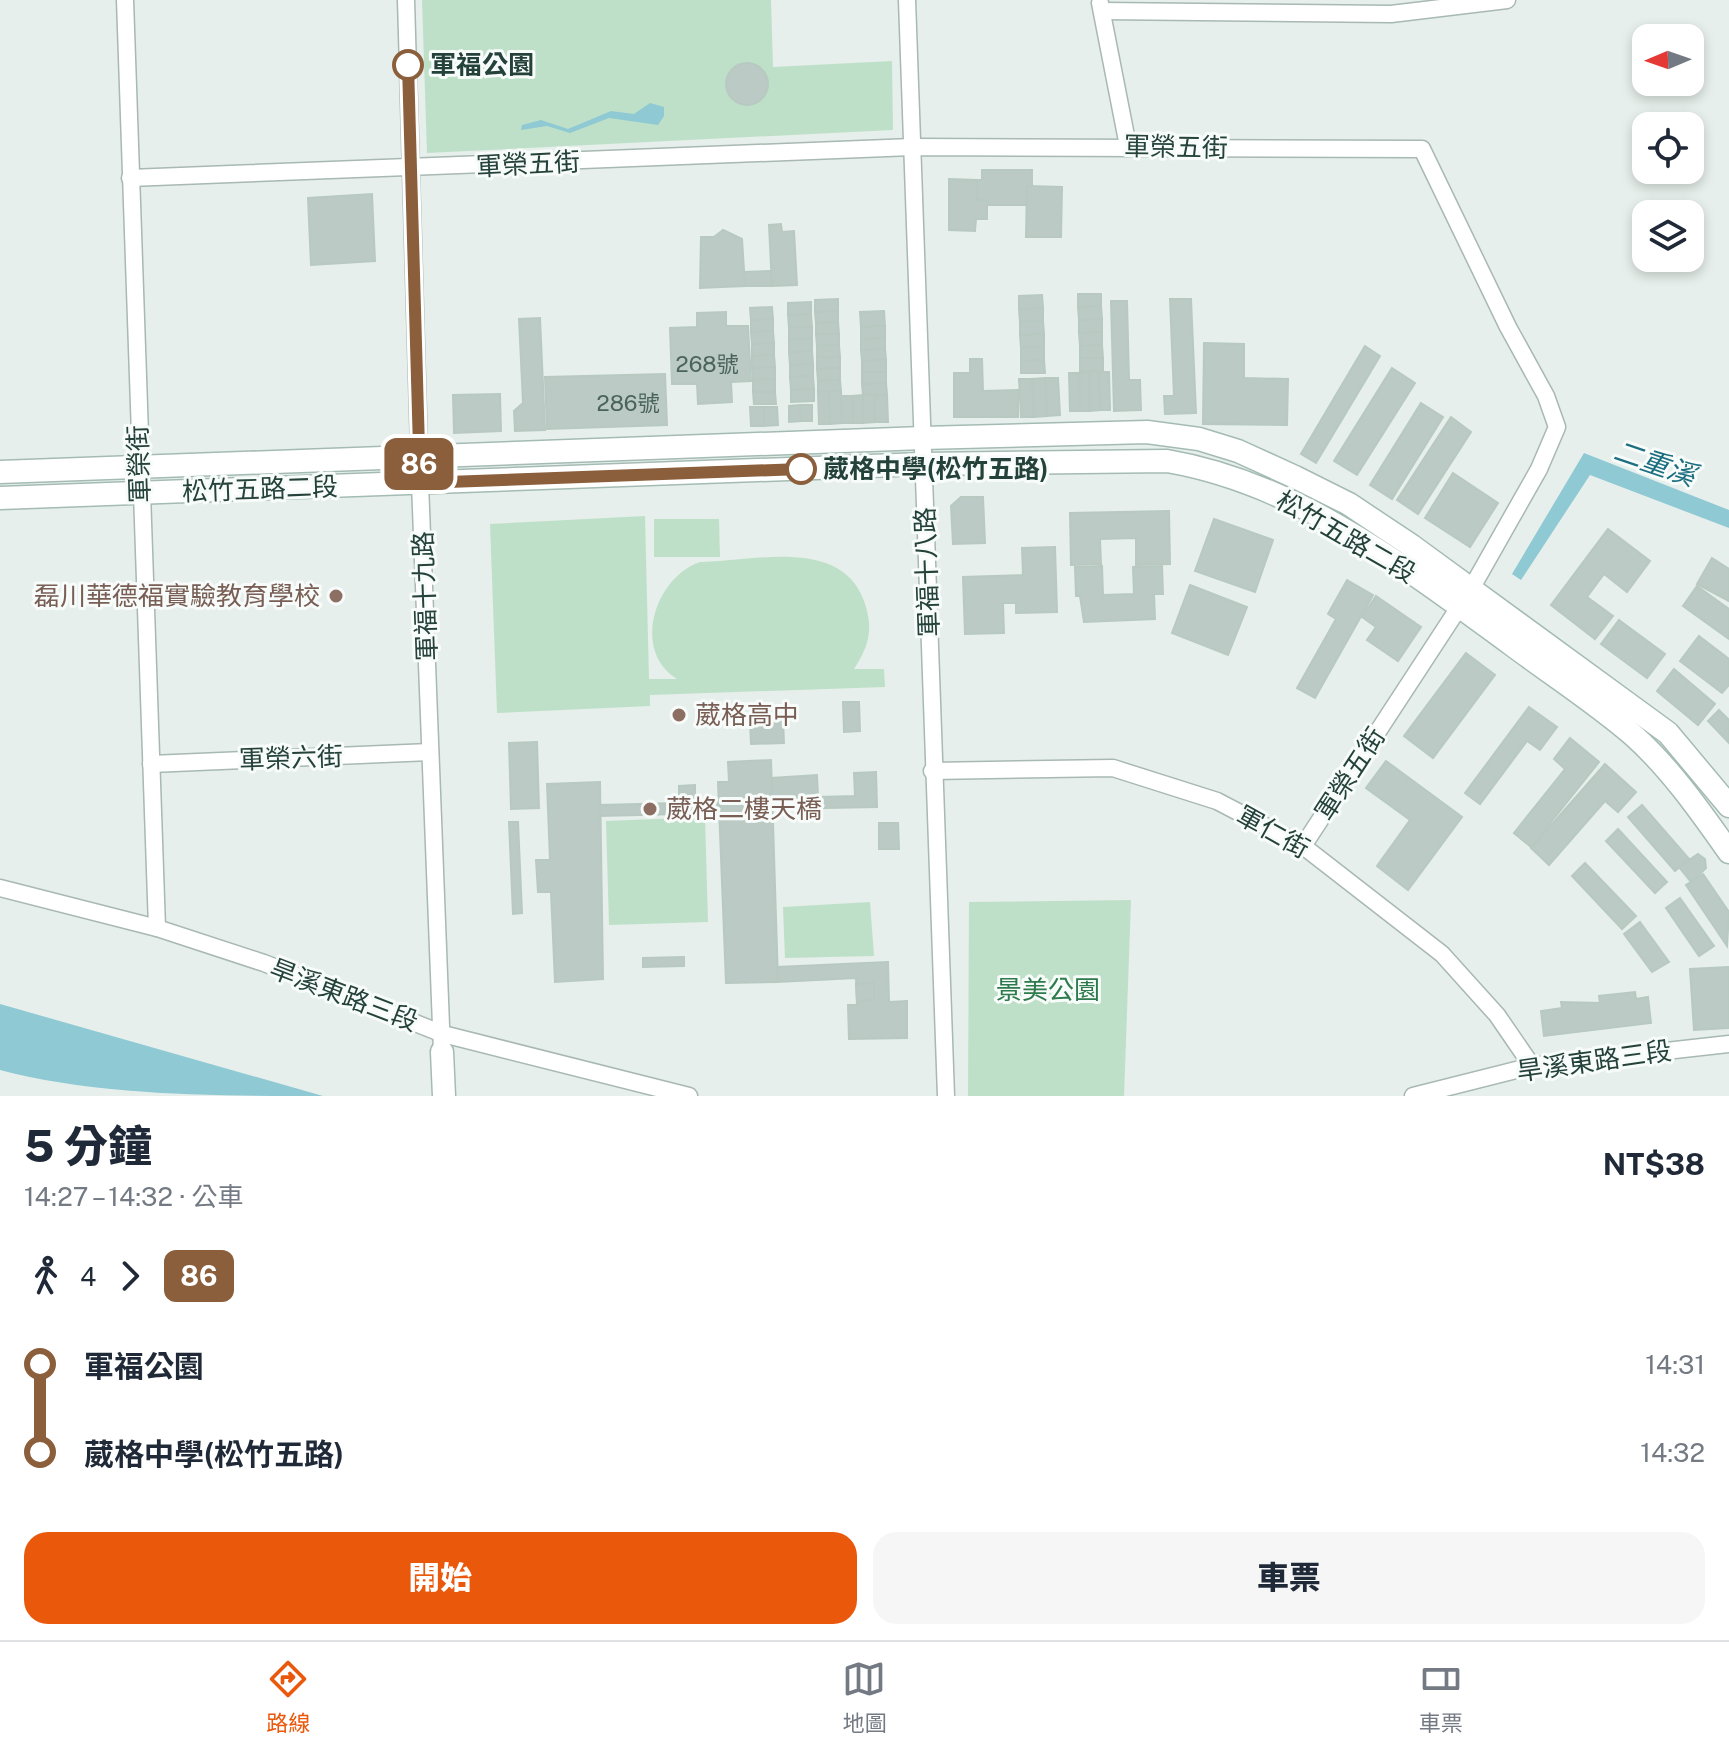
<!DOCTYPE html>
<html lang="zh-TW">
<meta charset="utf-8">
<style>
body{margin:0;font-family:"Public Sans","Noto Sans TC",sans-serif;background:#f6f6f7;color:#1f2937;height:100vh;display:flex;flex-direction:column;font-size:30px;white-space:nowrap}
*{box-sizing:border-box;margin:0}
p{font-size:26px;color:#747a83}
.icon{flex:none;width:44px;height:44px;fill:none;stroke:currentColor;stroke-width:2;stroke-linecap:round;stroke-linejoin:round}
.map{position:relative;height:1096px;overflow:hidden}
.drawer{display:flex;flex-direction:column;background:#fff;flex:1}
.drawer>*{flex:none}
.badge{padding:0 16px;border-radius:12px;font-size:28px;line-height:52px}
.needle{width:52px;rotate:268deg}
.tools{position:absolute;left:1632px;top:24px;display:grid;gap:16px}
.tools a{display:grid;place-items:center;width:72px;height:72px;border-radius:16px;background:#fff;box-shadow:0 4px 12px #0003;font-size:40px}
.map>.badge{position:absolute;translate:-50% -50%;box-shadow:0 0 0 4px #fff}
.legs{display:flex;align-items:center;gap:12px;height:88px;padding:0 24px;font-size:26px}
.legs p{margin-inline-start:auto}
.headline{display:flex;align-items:center;justify-content:space-between;height:136px;padding:0 24px}
h1{font-size:44px;font-weight:800;line-height:60px}
.action{display:flex;gap:16px;margin-top:auto;padding:16px 24px}
.action a{flex:1;height:92px;border-radius:24px;background:#ea580c;color:#fff;font-size:32px;font-weight:800;line-height:92px;text-align:center}
.action a+a{background:#f6f6f7;color:#1f2937}
ul{padding:0 24px;list-style:none}
li{display:flex;align-items:center;gap:28px;height:88px;font-size:30px}
li i{display:grid;place-items:center;width:12px;height:100%;margin:0 10px;background:currentColor}
li i::after{content:'';width:20px;height:20px;margin:-10px;border:6px solid;border-radius:50%;background:#fff}
li p{margin-inline-start:auto}
li:first-child i{background:linear-gradient(#0000 50%,currentColor 0)}
li:last-child i{background:linear-gradient(currentColor 50%,#0000 0)}
.tab-bar{display:flex;justify-content:space-around;align-items:center;height:112px;border-top:2px solid #e0e1e3;background:#fff;font-size:22px;color:#747a83}
.tab-bar a{display:grid;justify-items:center;gap:4px}
.tab-bar .active{color:#ea580c}
.map>svg:first-child{display:block}
</style>
<div class="map">
<svg width="1729" height="1096" viewBox="0 0 1729 1096">
<rect width="100%" height="100%" fill="#e6efeb"/>
<g fill="#bfe0c8">
<polygon points="422,0 771,0 773,67 892,61 893,130 427,153"/>
<path d="M645,516l4,163h28c-46,-28 -22,-102 23,-117 54,-1 141,-25 164,39 10,28 5,45 -10,68h30l1,18 -235,8v11l-153,7 -7,-189z"/>
<polygon points="654,519 719,519 720,557 654,557"/>
<polygon points="705,817 708,922 609,925 606,821"/>
<polygon points="1131,900 1124,1096 968,1096 969,902"/>
<polygon points="870,902 874,956 785,958 783,907"/>
</g>
<g fill="#8ec9d4">
<polygon points="650,103 664,107 664,116 658,125 609,118 570,133 547,126 521,130 522,125 541,120 568,129 611,111 634,114"/>
<polygon points="1584,453 1729,510 1729,528 1590,475 1521,580 1512,574"/>
<path d="M0,1004l323,92c-104,0 -225,0 -323,-26z"/>
</g>
<g fill="#bbcac4" stroke="#b8c9c2" stroke-width="2">
<circle cx="747" cy="84" r="21"/>
<polygon points="982,170 1032,170 1032,186 1027,186 1026,205 987,205 987,200 977,200 977,180 982,180"/>
<polygon points="949,179 977,180 977,200 987,200 987,219 976,219 975,231 949,230"/>
<polygon points="1027,186 1062,187 1061,237 1026,237"/>
<polygon points="372,194 375,261 311,265 308,198"/>
<polygon points="781,224 782,232 794,231 797,285 772,286 769,225"/>
<polygon points="723,230 742,239 745,286 700,288 701,237 714,237"/>
<polygon points="771,271 772,286 745,286 744,272"/>
<polygon points="1078,294 1101,294 1101,306 1078,307"/>
<polygon points="1042,295 1043,308 1019,309 1019,296"/>
<polygon points="838,299 838,311 815,312 815,300"/>
<polygon points="1170,299 1191,299 1196,413 1165,414 1164,396 1174,396"/>
<polygon points="1111,301 1127,301 1129,380 1140,380 1141,410 1114,411"/>
<polygon points="811,302 811,314 788,315 788,303"/>
<polygon points="1101,306 1102,319 1079,320 1078,307"/>
<polygon points="772,307 773,319 751,320 750,308"/>
<polygon points="1043,308 1043,321 1020,322 1019,309"/>
<polygon points="838,311 838,322 816,323 815,312"/>
<polygon points="884,311 885,326 861,327 860,312"/>
<polygon points="726,312 726,326 748,326 751,381 731,382 732,402 698,404 697,384 672,384 670,328 697,327 697,313"/>
<polygon points="811,314 812,327 789,327 788,315"/>
<polygon points="540,318 545,430 515,431 514,411 523,403 519,319"/>
<polygon points="773,319 773,331 751,332 751,320"/>
<polygon points="1102,319 1102,332 1079,333 1079,320"/>
<polygon points="1043,321 1044,334 1020,335 1020,322"/>
<polygon points="838,322 839,334 816,334 816,323"/>
<polygon points="885,326 885,338 861,339 861,327"/>
<polygon points="789,327 812,327 812,339 789,340"/>
<polygon points="773,331 774,343 752,344 751,332"/>
<polygon points="1102,332 1102,345 1080,346 1079,333"/>
<polygon points="816,334 839,334 839,345 817,346"/>
<polygon points="1044,334 1044,347 1021,348 1020,335"/>
<polygon points="885,338 885,349 861,350 861,339"/>
<polygon points="812,339 812,351 789,352 789,340"/>
<polygon points="774,343 774,355 752,356 752,344"/>
<polygon points="1204,343 1244,344 1244,378 1288,379 1287,425 1203,424"/>
<polygon points="839,345 840,357 817,357 817,346"/>
<polygon points="1102,345 1103,358 1080,358 1080,346"/>
<polygon points="1365,346 1380,356 1316,463 1301,454"/>
<polygon points="1044,347 1044,360 1021,361 1021,348"/>
<polygon points="885,349 886,360 862,361 861,350"/>
<polygon points="812,351 813,364 790,365 789,352"/>
<polygon points="774,355 775,367 752,368 752,356"/>
<polygon points="817,357 840,357 840,368 817,369"/>
<rect x="1080" y="358" width="23" height="13"/>
<polygon points="970,359 982,359 983,391 1018,390 1018,417 954,417 954,373 970,373"/>
<polygon points="886,360 886,372 862,372 862,361"/>
<polygon points="1044,360 1045,373 1021,373 1021,361"/>
<polygon points="813,364 813,376 790,377 790,365"/>
<polygon points="775,367 775,379 753,380 752,368"/>
<polygon points="840,368 840,380 818,381 817,369"/>
<polygon points="1392,368 1415,383 1357,475 1334,461"/>
<polygon points="862,372 886,372 886,383 862,384"/>
<polygon points="1089,372 1099,372 1100,410 1090,411"/>
<polygon points="1089,372 1090,411 1080,411 1079,373"/>
<polygon points="1099,372 1109,372 1110,410 1100,410"/>
<polygon points="1069,373 1079,373 1080,411 1070,411"/>
<polygon points="665,374 667,425 547,429 545,377"/>
<polygon points="813,376 814,389 791,390 790,377"/>
<polygon points="1045,378 1058,378 1060,415 1047,416"/>
<polygon points="1045,378 1047,416 1034,417 1032,379"/>
<polygon points="775,379 775,392 753,392 753,380"/>
<polygon points="1019,379 1032,379 1034,417 1021,417"/>
<polygon points="840,380 841,391 818,392 818,381"/>
<polygon points="886,383 887,395 863,395 862,384"/>
<polygon points="814,389 814,401 791,402 791,390"/>
<polygon points="841,391 842,423 830,424 829,392"/>
<polygon points="753,392 775,392 776,404 754,404"/>
<polygon points="818,392 829,392 830,424 819,424"/>
<polygon points="500,394 501,431 454,433 453,395"/>
<polygon points="863,395 863,423 853,423 852,396"/>
<polygon points="863,395 875,395 875,422 863,423"/>
<polygon points="875,395 887,395 888,422 875,422"/>
<polygon points="841,396 852,396 853,423 842,423"/>
<polygon points="1421,403 1443,417 1392,499 1370,485"/>
<polygon points="800,405 801,421 789,422 789,406"/>
<polygon points="800,405 812,405 812,421 801,421"/>
<polygon points="750,407 764,407 764,426 751,426"/>
<polygon points="764,407 777,407 778,425 764,426"/>
<polygon points="1451,417 1471,432 1418,514 1397,500"/>
<polygon points="1453,473 1498,503 1470,547 1425,518"/>
<polygon points="961,497 983,497 985,543 953,544 951,506"/>
<polygon points="1169,511 1170,564 1136,565 1136,538 1100,539 1101,564 1071,565 1070,513"/>
<polygon points="1214,519 1273,540 1255,592 1195,571"/>
<polygon points="1608,529 1650,561 1627,592 1604,574 1587,597 1613,616 1595,639 1551,605"/>
<polygon points="1055,547 1057,612 1016,613 1016,603 1003,603 1004,633 965,634 963,577 1023,575 1022,548"/>
<polygon points="1712,558 1729,569 1729,601 1697,584"/>
<polygon points="1102,566 1103,595 1134,594 1133,567 1162,566 1163,594 1154,594 1155,619 1084,622 1080,596 1076,596 1075,567"/>
<polygon points="1347,580 1373,595 1315,698 1297,688 1336,619 1328,614"/>
<polygon points="1190,585 1247,607 1228,655 1172,633"/>
<polygon points="1697,586 1729,609 1729,639 1683,606"/>
<polygon points="1376,596 1421,627 1398,661 1367,640 1376,627 1362,617"/>
<polygon points="1619,620 1665,654 1647,678 1601,644"/>
<polygon points="1699,636 1729,659 1729,685 1722,693 1680,661"/>
<polygon points="1466,653 1495,675 1433,758 1404,736"/>
<polygon points="1674,669 1715,704 1698,725 1657,691"/>
<polygon points="843,702 859,702 860,731 844,732"/>
<polygon points="1529,707 1557,727 1540,750 1527,741 1480,804 1465,793"/>
<polygon points="1719,710 1729,720 1729,743 1708,721"/>
<polygon points="783,719 784,743 751,744 750,720"/>
<polygon points="1570,738 1599,762 1531,847 1514,833 1565,769 1554,759"/>
<polygon points="537,742 539,808 511,809 509,743"/>
<polygon points="771,760 778,982 726,983 718,782 729,782 728,762"/>
<polygon points="1386,761 1462,817 1408,890 1377,866 1410,820 1366,788"/>
<polygon points="1605,764 1636,792 1618,812 1605,801 1549,865 1531,848"/>
<polygon points="876,772 877,807 773,809 772,778 817,775 818,797 855,796 854,773"/>
<polygon points="600,782 603,979 555,982 551,892 538,892 536,860 550,860 547,784"/>
<polygon points="695,785 695,801 718,800 718,813 600,816 600,805 679,803 679,786"/>
<polygon points="1642,805 1689,859 1675,871 1628,817"/>
<polygon points="509,822 518,822 522,913 513,914"/>
<polygon points="879,823 898,823 899,849 879,849"/>
<polygon points="1618,829 1667,882 1655,893 1606,841"/>
<polygon points="1698,854 1705,859 1706,868 1691,882 1679,867"/>
<polygon points="1585,863 1636,916 1622,929 1572,876"/>
<polygon points="1703,874 1729,912 1727,946 1686,885"/>
<polygon points="1680,898 1714,946 1699,956 1666,908"/>
<polygon points="1640,922 1669,962 1652,972 1624,934"/>
<polygon points="684,957 684,966 643,967 643,958"/>
<polygon points="888,962 889,1002 907,1001 907,1038 849,1039 848,1005 857,1005 856,978 778,982 777,967"/>
<polygon points="1729,967 1729,1028 1694,1030 1690,969"/>
<polygon points="874,983 874,1000 857,1001 856,984"/>
<polygon points="1635,992 1636,999 1648,997 1651,1023 1544,1036 1541,1011 1562,1008 1561,1002 1600,1003 1599,996"/>
</g>
<g fill="none" stroke-linecap="round" stroke-linejoin="round">
<g stroke="#a8b8b2" stroke-width="19">
<g id="street">
<polyline points="125,0 157,928"/>
<polyline points="406,0 420,483 442,1052"/>
<polyline points="907,0 946,1096"/>
<polyline points="1100,3 1128,146"/>
<polyline points="1102,11 1391,14 1507,0"/>
<polyline points="130,178 912,147 1422,149 1508,327 1546,396 1557,427 1539,469 1471,589 1303,846"/>
<polyline points="151,764 430,752"/>
<polyline points="932,771 1113,768 1217,801 1303,846 1442,954 1497,1015 1532,1066"/>
<polyline points="0,888 157,928 264,963 443,1034 689,1096"/>
<polyline points="1413,1096 1532,1066 1729,1044"/>
</g>
</g>
<g stroke="#a4bbb3" stroke-width="25">
<g id="secondary">
<polyline points="0,472 923,438 1147,432 1199,439 1238,451 1295,477 1349,504 1412,546 1668,733 1729,806"/>
<path d="M0,498l923,-34 244,-3c130,22 240,107 344,183 40,30 84,58 122,91 37,33 67,76 96,117"/>
<polyline points="442,1052 444,1096"/>
</g>
</g>
<use href="#street" stroke="#fff" stroke-width="16"/>
<use href="#secondary" stroke="#fff" stroke-width="22"/>
</g>
<g fill="none" stroke-linecap="round" stroke-linejoin="round">
<g stroke="#fff" stroke-width="18">
<polyline id="line-1" points="408,65 420,483 801,469"/>
</g>
<use href="#line-1" stroke="#8b5e3c" stroke-width="12"/>
</g>
<g fill="#fff" stroke="#8b5e3c" stroke-width="4">
<circle cx="408" cy="65" r="14"/>
<circle cx="801" cy="469" r="14"/>
</g>
<g fill="#8d6e63" stroke="#f7fbf9" stroke-width="3">
<circle cx="336" cy="596" r="8"/>
<circle cx="679" cy="715" r="8"/>
<circle cx="650" cy="809" r="8"/>
</g>
<g text-anchor="middle" stroke-width="6" stroke-linejoin="round" paint-order="stroke">
<g font-size="22" fill="#4a645c">
<text x="707" y="372">268號</text>
<text x="628" y="411">286號</text>
</g>
<g font-size="26" font-weight="bold" fill="#24423a" stroke="#f7fbf9" text-anchor="start">
<text x="430" y="74">軍福公園</text>
<text x="823" y="478">葳格中學(松竹五路)</text>
</g>
<g font-size="26" fill="#24423a" stroke="#f7fbf9">
<text transform="translate(1176 147) rotate(1)" y="9">軍榮五街</text>
<text transform="translate(528 164) rotate(-3)" y="9">軍榮五街</text>
<text transform="translate(139 464) rotate(-92)" y="9">軍榮街</text>
<text transform="translate(260 489) rotate(-2)" y="9">松竹五路二段</text>
<text transform="translate(1346 537) rotate(30)" y="9">松竹五路二段</text>
<text transform="translate(927 572) rotate(-92)" y="9">軍福十八路</text>
<text transform="translate(425 596) rotate(-92)" y="9">軍福十九路</text>
<text transform="translate(291 758) rotate(-2)" y="9">軍榮六街</text>
<text transform="translate(1350 774) rotate(-57)" y="9">軍榮五街</text>
<text transform="translate(1273 832) rotate(29)" y="9">軍仁街</text>
<text transform="translate(344 995) rotate(21)" y="9">旱溪東路三段</text>
<text transform="translate(1594 1061) rotate(-8)" y="9">旱溪東路三段</text>
</g>
<g font-size="26" fill="#785e54" stroke="#f7fbf9" text-anchor="start">
<text x="320" y="605" text-anchor="end">磊川華德福實驗教育學校</text>
<text x="695" y="724">葳格高中</text>
<text x="666" y="818">葳格二樓天橋</text>
</g>
<g font-size="26" fill="#2d7a4b" stroke="#f7fbf9">
<text x="1048" y="999">景美公園</text>
</g>
<g font-size="28" font-style="italic" fill="#1c6f80" stroke="#f7fbf9">
<text transform="translate(1655 463) rotate(19)" y="10">二重溪</text>
</g>
</g>
</svg>
<div class="tools">
<a><svg class="needle" viewBox="-14 -14 28 28"><path d="M0-13l5 13h-10z" fill="#e53935"/><path d="M0 13l5-13h-10z" fill="#747a83"/></svg></a>
<a><svg class="icon" aria-label="locate" viewBox="0 0 24 24"><circle cx="12" cy="12" r="6"/><path d="M12 2v4M12 18v4M2 12h4M18 12h4"/></svg></a>
<a><svg class="icon" aria-label="layers" viewBox="0 0 24 24"><path d="M12 4l9 5-9 5-9-5zM3 14l9 5 9-5"/></svg></a>
</div>
<b class="badge" style="left:419px;top:464px;background:#8b5e3c;color:#fff">86</b>
</div>
<section class="drawer">
<div class="headline"><div><h1>5 分鐘</h1><p>14:27 – 14:32 · 公車</p></div><b>NT$38</b></div>
<div class="legs"><svg class="icon" aria-label="walk" viewBox="0 0 24 24"><circle cx="13" cy="4" r="2"/><path d="M13 8l-2 6 4 7M11 14l-3 7M7 12l3-4h3l4 4"/></svg>4<svg class="icon" aria-label="forward" viewBox="0 0 24 24"><path d="M9 5l7 7-7 7"/></svg><b class="badge" style="background:#8b5e3c;color:#fff">86</b></div>
<ul>
<li><i style="color:#8b5e3c"></i><b>軍福公園</b><p>14:31</p></li>
<li><i style="color:#8b5e3c"></i><b>葳格中學(松竹五路)</b><p>14:32</p></li>
</ul>
<div class="action"><a>開始</a><a>車票</a></div>
</section>
<nav class="tab-bar">
<a class="active"><svg class="icon" aria-label="directions" viewBox="0 0 24 24"><path d="M12 3l9 9-9 9-9-9zM9 14v-3h6M13 9l2 2-2 2"/></svg>路線</a>
<a><svg class="icon" aria-label="map" viewBox="0 0 24 24"><path d="M3 6l6-2 6 2 6-2v14l-6 2-6-2-6 2zM9 4v14M15 6v14"/></svg>地圖</a>
<a><svg class="icon" aria-label="tickets" viewBox="0 0 24 24"><path d="M3 7h18v10H3zM15 7v10"/></svg>車票</a>
</nav>
